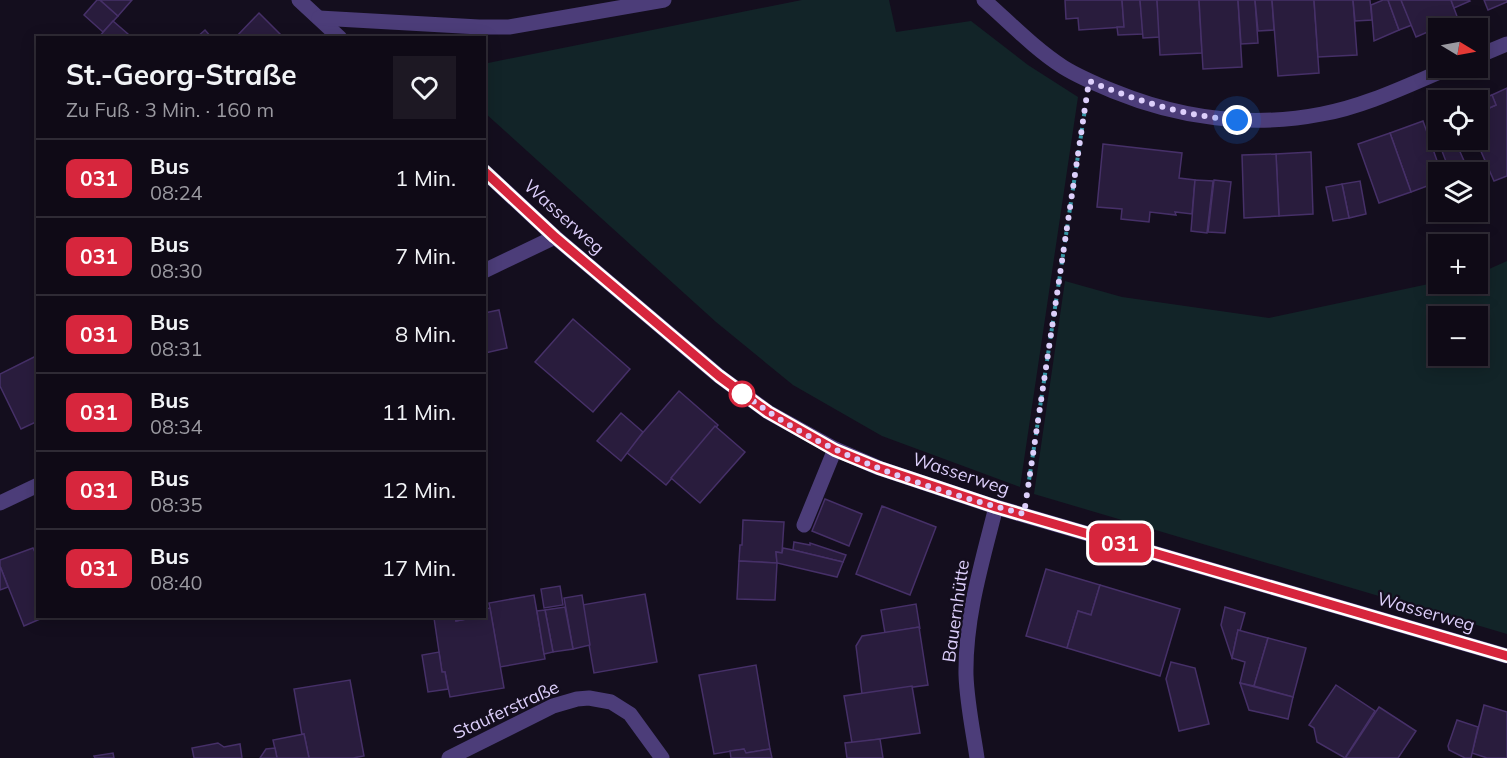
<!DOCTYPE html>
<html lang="de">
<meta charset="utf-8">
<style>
body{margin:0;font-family:Mulish,sans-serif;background:#1d1823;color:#f1f3f6;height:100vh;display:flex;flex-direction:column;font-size:22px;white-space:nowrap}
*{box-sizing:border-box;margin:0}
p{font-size:20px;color:#9b9aa1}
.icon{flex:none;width:33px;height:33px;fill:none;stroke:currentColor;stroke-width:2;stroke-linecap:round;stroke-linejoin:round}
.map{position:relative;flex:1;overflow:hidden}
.drawer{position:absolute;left:36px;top:36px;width:450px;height:582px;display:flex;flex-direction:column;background:#0f0a16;border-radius:0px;box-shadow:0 3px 15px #0003,0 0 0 2px #2f2b35}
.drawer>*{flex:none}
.badge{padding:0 12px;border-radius:9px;font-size:21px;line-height:39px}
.needle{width:39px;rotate:100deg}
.buttons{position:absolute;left:1428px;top:18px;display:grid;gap:12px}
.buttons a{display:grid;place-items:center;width:60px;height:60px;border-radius:0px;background:#0f0a16;box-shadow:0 3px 15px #0003,0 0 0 2px #2f2b35;font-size:30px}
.you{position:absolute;width:30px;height:30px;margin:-15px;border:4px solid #fff;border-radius:50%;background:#1a73e8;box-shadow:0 0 0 9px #1a73e833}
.map>.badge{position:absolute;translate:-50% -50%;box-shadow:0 0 0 3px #fff}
.round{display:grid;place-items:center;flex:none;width:63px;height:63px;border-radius:0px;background:#1d1823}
.overview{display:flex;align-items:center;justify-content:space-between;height:102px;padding:0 30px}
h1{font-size:28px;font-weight:700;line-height:45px}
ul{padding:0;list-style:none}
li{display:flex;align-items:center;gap:18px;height:78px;padding:0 30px;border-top:2px solid #2f2b35}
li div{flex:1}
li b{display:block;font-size:22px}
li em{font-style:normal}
li .badge{min-width:66px;font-weight:700;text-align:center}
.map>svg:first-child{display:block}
</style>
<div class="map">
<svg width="1507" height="758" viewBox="0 0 1507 758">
<rect width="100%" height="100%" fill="#140e1e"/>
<g fill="#122428" fill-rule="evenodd">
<polygon points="802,0 889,0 896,32 971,21 1028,65 1078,97 1020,487 882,436 793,385 716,322 485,113 485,62 488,63"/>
<path d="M1507,261v373l-473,-140 31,-213 57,16 147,21 169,-36 40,2v-10zM1438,316h40v40h-40z"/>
</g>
<g fill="#291c3d" stroke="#463068" stroke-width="1.5">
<polygon points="97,0 100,0 118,16 103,32 84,15"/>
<polygon points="100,0 132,0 118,16"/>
<polygon points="1065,0 1122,0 1124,27 1079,30 1078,18 1066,19"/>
<polygon points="1122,0 1140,0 1143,34 1118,35 1117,27 1124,27"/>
<polygon points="1140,0 1157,0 1160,37 1143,38"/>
<polygon points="1157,0 1199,0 1202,53 1160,55"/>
<polygon points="1199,0 1238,0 1242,67 1203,69"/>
<polygon points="1238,0 1255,0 1258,43 1241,44"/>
<polygon points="1255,0 1272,0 1274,30 1258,31"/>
<polygon points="1272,0 1314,0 1319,73 1278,76"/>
<polygon points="1314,0 1353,0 1357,55 1318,57"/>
<polygon points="1353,0 1370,0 1372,20 1355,21"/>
<polygon points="1383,0 1388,0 1399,30 1374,41 1371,5"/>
<polygon points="1388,0 1401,0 1412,25 1399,30"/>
<polygon points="1401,0 1451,0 1458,19 1416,37"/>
<polygon points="1451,0 1469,0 1470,1 1454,8"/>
<polygon points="1484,0 1507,0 1507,2 1488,10"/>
<polygon points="259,13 284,38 235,38"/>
<polygon points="113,21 128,34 124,38 98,38"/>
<polygon points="205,30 212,38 196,38"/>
<polygon points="1507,88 1507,176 1494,181 1476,140 1478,113 1496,105 1492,95"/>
<polygon points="1492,95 1496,105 1478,113 1477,100"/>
<polygon points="1423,121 1441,172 1438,172 1438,182 1411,192 1390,133"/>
<polygon points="1390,133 1411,192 1379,203 1358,144"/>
<polygon points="1103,144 1182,153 1179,178 1195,180 1192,214 1175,212 1176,215 1150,212 1149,222 1121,219 1122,209 1097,207"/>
<polygon points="1457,145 1469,172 1450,172 1442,151"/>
<polygon points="1311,152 1313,214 1279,216 1276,154"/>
<polygon points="1276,154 1279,216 1244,218 1242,155"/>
<polygon points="1195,180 1213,181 1207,233 1191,231"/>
<polygon points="1214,180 1231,182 1225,233 1208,232"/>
<polygon points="1360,181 1366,214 1349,218 1342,184"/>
<polygon points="1342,184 1349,218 1333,221 1326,187"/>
<polygon points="499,310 507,348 485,353 484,313"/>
<polygon points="573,319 630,369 593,412 535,362"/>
<polygon points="38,355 38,421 21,429 0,386 0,374"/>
<polygon points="679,391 718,425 666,485 626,452"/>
<polygon points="621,413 643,432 621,461 597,441"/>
<polygon points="715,426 745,452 700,503 671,478"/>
<polygon points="825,499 862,514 849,546 812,531"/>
<polygon points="882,506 936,527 910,595 856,574"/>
<polygon points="743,520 784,522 782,553 776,552 777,563 739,561 740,545 742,545"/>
<polygon points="794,542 810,545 810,543 846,555 843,562 793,550"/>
<polygon points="33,548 38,559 38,616 47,616 24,626 0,566 0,560"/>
<polygon points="783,548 793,550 843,562 837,577 777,563 776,552 782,553"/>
<polygon points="739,561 777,563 775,600 737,599"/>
<polygon points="0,566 8,587 0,590"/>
<polygon points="1046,569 1100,585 1091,615 1078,611 1067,648 1026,636"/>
<polygon points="1100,585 1180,609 1160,676 1067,648 1078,611 1091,615"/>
<polygon points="560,586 563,605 544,608 541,589"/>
<polygon points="645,594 657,662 594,673 582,605"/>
<polygon points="534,595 545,659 500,667 489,603"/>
<polygon points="582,595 590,645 573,649 564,598"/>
<polygon points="916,604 920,629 919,627 885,633 881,610"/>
<polygon points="565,607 573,649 553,652 545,610"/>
<polygon points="1225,607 1245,613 1240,631 1238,630 1232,658 1221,625"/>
<polygon points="490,608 504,688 450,697 445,672 442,672 434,618 455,616 456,621 484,616 484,609"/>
<polygon points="545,610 553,652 544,654 537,611"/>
<polygon points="455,616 480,616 456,621"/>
<polygon points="919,627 928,685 862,694 856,646 862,636"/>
<polygon points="1238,630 1268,638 1254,686 1240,683 1245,662 1232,658"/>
<polygon points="1268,638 1306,648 1293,697 1254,686"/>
<polygon points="439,652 442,672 445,672 448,689 428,692 422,655"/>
<polygon points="1171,662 1195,668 1209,724 1179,731 1166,679"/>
<polygon points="756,665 770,749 746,753 744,749 714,754 699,675"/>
<polygon points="350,680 364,756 353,758 309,758 304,734 302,735 294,689"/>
<polygon points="1240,683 1293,697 1288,719 1249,710"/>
<polygon points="1336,685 1375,711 1345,758 1317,742 1314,728 1309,725"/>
<polygon points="912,686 920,733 852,743 844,696"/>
<polygon points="1484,705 1507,712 1507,758 1487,758 1472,753"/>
<polygon points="1379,707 1416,731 1398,758 1347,758 1346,757"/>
<polygon points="1457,720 1478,727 1471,758 1465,758 1449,750 1448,746"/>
<polygon points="304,734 309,758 277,758 273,740"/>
<polygon points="880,739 883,758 847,758 845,743"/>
<polygon points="218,743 224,747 240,744 242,758 194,758 192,748"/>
<polygon points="275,748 277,758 260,758 266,749"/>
<polygon points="744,749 746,753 770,749 772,758 731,758 730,751"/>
<polygon points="113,753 114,758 95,758 94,756"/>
</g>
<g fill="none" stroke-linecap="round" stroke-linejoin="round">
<polyline stroke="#3797a7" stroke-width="4" stroke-dasharray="3 4.5" stroke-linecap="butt" points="1028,487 1085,109"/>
<polyline stroke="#4c3d79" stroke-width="15" points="804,525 835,449"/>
<g stroke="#4c3d79" stroke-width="15">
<polyline points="299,0 340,38"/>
<path d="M984,0c26,23 51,49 79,67 16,10 33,17 50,24 66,27 138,37 209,23 44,-8 86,-29 127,-46"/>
<polyline points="319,18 479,27 509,27 664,0"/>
<polyline points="1478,56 1507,44"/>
<polyline points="484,171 555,237 719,376 768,412 835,449 879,468 996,507 1507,656"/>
<polyline points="484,271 555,237"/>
<polyline points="0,503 38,485"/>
<polyline points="449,758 553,706 577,699 589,698 611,702 630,714 662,758"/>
<path d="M977,758c-4,-27 -10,-55 -11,-83 -1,-57 16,-113 30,-168"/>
</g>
</g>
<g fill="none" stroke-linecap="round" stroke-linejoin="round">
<g stroke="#fff" stroke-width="14">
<polyline id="line" points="484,171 555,237 719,376 768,412 835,450 879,468 996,507 1507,656"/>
</g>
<use href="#line" stroke="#d7263d" stroke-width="9"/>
<path stroke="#ddcffb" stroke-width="6" stroke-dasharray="0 10.8" d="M742,394l-7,-6c27,20 55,39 85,54 61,31 138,55 204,72l65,-433c48,20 96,35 148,39"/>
</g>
<circle fill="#fff" stroke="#d7263d" stroke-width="3" cx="742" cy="394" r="12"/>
<g text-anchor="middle" stroke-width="4.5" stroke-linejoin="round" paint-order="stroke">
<g font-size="18" fill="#ddcffb" stroke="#140e1e">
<text transform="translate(564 217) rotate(42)" y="6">Wasserweg</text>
<text transform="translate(961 474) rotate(18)" y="6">Wasserweg</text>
<text transform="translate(956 611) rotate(-82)" y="6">Bauernhütte</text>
<text transform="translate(1426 612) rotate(16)" y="6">Wasserweg</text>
<text transform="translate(506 710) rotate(-25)" y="6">Stauferstraße</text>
</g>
</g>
</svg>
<div class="buttons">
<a><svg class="needle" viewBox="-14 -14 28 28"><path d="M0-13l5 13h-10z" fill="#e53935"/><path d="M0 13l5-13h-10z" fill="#9b9aa1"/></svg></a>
<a><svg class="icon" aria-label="locate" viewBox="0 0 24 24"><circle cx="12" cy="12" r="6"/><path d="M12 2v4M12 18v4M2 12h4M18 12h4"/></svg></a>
<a><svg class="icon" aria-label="layers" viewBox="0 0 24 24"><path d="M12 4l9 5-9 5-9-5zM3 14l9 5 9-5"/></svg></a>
<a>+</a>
<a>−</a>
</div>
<div class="you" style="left:1237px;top:120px"></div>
<b class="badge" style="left:1120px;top:543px;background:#d7263d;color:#fff">031</b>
<section class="drawer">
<div class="overview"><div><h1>St.-Georg-Straße</h1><p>Zu Fuß · 3 Min. · 160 m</p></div><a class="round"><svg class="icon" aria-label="heart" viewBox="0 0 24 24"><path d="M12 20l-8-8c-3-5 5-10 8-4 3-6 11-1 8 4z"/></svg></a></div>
<ul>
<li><span class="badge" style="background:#d7263d;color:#fff">031</span><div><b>Bus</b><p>08:24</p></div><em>1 Min.</em></li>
<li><span class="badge" style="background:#d7263d;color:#fff">031</span><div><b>Bus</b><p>08:30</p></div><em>7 Min.</em></li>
<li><span class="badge" style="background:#d7263d;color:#fff">031</span><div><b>Bus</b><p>08:31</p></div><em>8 Min.</em></li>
<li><span class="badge" style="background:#d7263d;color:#fff">031</span><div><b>Bus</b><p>08:34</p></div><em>11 Min.</em></li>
<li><span class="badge" style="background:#d7263d;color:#fff">031</span><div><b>Bus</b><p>08:35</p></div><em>12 Min.</em></li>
<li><span class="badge" style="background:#d7263d;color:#fff">031</span><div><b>Bus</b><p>08:40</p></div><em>17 Min.</em></li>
</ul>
</section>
</div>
